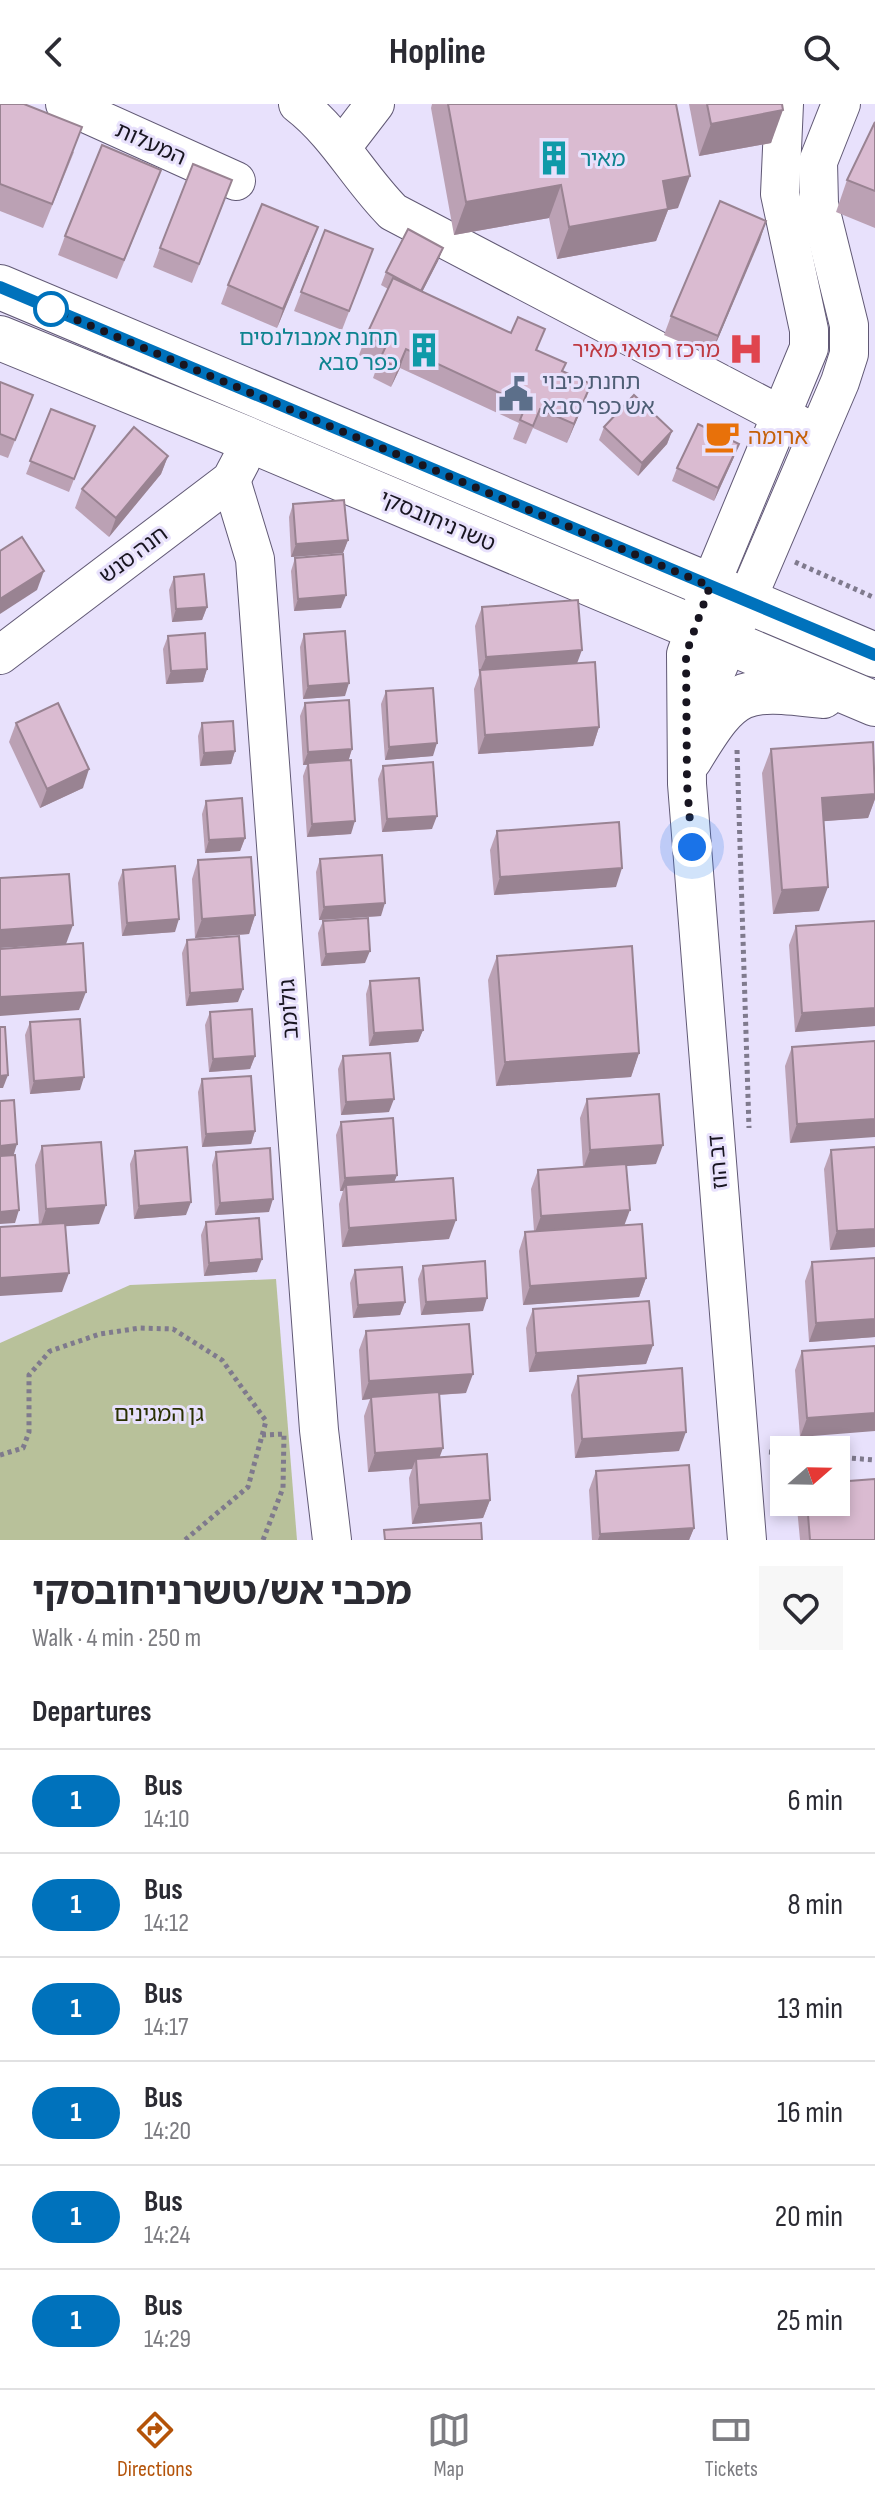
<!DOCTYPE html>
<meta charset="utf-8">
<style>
body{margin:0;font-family:"Sofia Sans Condensed","Noto Sans Hebrew",sans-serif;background:#f7f7f7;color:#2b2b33;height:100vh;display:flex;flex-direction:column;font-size:30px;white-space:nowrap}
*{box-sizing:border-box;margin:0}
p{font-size:26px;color:#7c7c81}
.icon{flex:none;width:44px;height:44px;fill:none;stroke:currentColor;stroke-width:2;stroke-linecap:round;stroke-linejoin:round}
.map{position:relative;height:1436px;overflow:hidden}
.details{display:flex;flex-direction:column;background:#fff;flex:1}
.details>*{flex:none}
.badge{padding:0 16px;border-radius:26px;font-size:28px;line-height:52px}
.needle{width:52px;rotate:70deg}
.buttons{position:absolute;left:770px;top:1332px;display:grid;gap:16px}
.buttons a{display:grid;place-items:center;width:80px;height:80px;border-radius:0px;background:#fff;box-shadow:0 4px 12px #0003;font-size:40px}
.you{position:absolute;width:40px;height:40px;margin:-20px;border:6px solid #fff;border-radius:50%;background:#1a73e8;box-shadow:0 0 0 12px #1a73e833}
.map>.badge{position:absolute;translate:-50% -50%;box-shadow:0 0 0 4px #fff}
h2{padding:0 32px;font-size:30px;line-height:72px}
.round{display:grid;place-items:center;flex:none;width:84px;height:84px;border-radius:0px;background:#f7f7f7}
.summary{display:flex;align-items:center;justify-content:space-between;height:136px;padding:0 32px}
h1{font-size:38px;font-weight:700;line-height:60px}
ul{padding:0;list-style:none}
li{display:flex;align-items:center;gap:24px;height:104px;padding:0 32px;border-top:2px solid #e1e1e2}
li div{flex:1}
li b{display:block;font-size:30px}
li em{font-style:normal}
li .badge{min-width:88px;font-weight:700;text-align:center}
header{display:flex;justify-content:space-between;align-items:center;height:104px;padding:0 32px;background:#fff;font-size:36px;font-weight:700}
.tabs{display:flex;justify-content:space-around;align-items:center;height:112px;border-top:2px solid #e1e1e2;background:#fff;font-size:22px;color:#7c7c81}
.tabs a{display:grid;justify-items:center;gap:4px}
.tabs .selected{color:#b45309}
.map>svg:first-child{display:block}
</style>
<header><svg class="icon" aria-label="back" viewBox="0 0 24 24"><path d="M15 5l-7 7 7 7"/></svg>Hopline<svg class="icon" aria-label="search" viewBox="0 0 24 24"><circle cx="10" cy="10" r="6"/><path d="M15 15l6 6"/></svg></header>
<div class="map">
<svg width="875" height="1436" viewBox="0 0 875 1436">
<rect width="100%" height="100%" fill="#e8e1fc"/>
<polygon fill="#b8c19a" points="276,1175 297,1436 0,1436 0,1239 130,1181"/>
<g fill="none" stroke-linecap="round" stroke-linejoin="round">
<g stroke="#615975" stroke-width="40">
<g id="minor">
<polyline points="65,0 236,77"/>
<path d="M298,0c39,30 61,74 95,108l412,216"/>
<polyline points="342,43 375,0"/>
<polyline points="231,376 255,455 319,1326 332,1436"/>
<polyline points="0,551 231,376 241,357"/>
<polyline points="695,626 700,605 840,278 849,250 849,221 819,100 818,58 841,0"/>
<polyline points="747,1436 687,680 686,550 710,482 809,244 809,226 780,90 784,0"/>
</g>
</g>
<g stroke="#615975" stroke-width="46">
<g id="major">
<polyline points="0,183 875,551"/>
<polyline points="0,234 252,337 875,600"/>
<path d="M690,655c43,-71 51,-73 133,-63"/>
</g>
</g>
<g stroke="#7f7a8d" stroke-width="5" stroke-dasharray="4 4" stroke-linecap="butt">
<polyline points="795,458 875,494"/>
<polyline points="737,646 749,1024"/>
<polyline points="262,1331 286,1330"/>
<polyline points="769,1348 784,1349"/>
<polyline points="0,1351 23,1344 29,1328 29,1271 50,1247 100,1230 140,1224 173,1225 222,1256 266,1317 248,1383 185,1436"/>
<polyline points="836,1353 875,1356"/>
<polyline points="263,1436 283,1384 284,1330"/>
</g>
<use href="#minor" stroke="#fff" stroke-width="38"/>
<use href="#major" stroke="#fff" stroke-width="44"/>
</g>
<g fill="#bba1b4">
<polygon points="0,0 74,48 43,124 0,107"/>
<polygon points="432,0 676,0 678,104 668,106 656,137 557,155 549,114 454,131 431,4"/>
<polygon points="689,0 782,0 771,39 699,52"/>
<polygon points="875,18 875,124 836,108 847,76"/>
<polygon points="154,84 117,175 58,151 65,132"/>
<polygon points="225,95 192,179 153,163 160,144"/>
<polygon points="766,117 711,251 664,231 671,212"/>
<polygon points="318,123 277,224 221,200 228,181"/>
<polygon points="325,126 373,145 342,226 294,207"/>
<polygon points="443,144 438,157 422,188 537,247 563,267 591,280 567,339 533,324 526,340 513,335 519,319 400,264 391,283 373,274 378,260 359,251 366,232 388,185 381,181 386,168"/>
<polygon points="0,278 33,291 8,354 0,351"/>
<polygon points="51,305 95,322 69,388 26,370"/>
<polygon points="604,323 672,327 667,340 638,372 599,336"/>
<polygon points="168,352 161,370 109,433 75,404 82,385"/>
<polygon points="734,353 714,397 672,377 677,364"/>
<polygon points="293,400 348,436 343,449 291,453 289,413"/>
<polygon points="295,454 341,504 294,507 291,467"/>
<polygon points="174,473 207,503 202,516 172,518 169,486"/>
<polygon points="482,503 577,560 599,623 593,642 478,650 474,585 479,571 475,522"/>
<polygon points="304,530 345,592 303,595 300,543"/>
<polygon points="168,532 207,565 203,578 166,580 163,545"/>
<polygon points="386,587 433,652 385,656 381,600"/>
<polygon points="305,599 352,645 348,657 351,730 307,733 303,672 307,661 303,661 300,612"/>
<polygon points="16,619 83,684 40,704 9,638"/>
<polygon points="202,619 235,647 231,660 200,662 198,632"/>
<polygon points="771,645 875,666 875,695 868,714 823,717 819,807 773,810 762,669"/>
<polygon points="383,662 432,725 382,728 378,675"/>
<polygon points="206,697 245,734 240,747 205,749 202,710"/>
<polygon points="497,727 616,783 494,791 490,746"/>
<polygon points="320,755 381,812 319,816 316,768"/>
<polygon points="198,756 255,811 249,830 195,834 192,775"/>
<polygon points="123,766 175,828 122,832 118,779"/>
<polygon points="323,817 365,859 321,862 318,829"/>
<polygon points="875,817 875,922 795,928 789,841 796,822"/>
<polygon points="187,836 238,898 186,902 182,849"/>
<polygon points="497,852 639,949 631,973 496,982 488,876"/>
<polygon points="370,877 423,926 418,938 369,942 366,890"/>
<polygon points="210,908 255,952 250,965 209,968 205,921"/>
<polygon points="30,918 80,986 30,990 25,931"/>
<polygon points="875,937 790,1039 785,962 792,943"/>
<polygon points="343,952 389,1008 341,1011 338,965"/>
<polygon points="202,975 255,1027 251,1040 202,1043 198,988"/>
<polygon points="587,995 656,1060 626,1062 624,1121 646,1174 639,1193 523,1201 519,1147 525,1128 534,1127 531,1085 538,1066 583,1063 580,1014"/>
<polygon points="341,1018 397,1071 394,1077 449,1135 342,1143 339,1100 343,1087 340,1087 336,1031"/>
<polygon points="42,1042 99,1120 65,1122 62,1188 39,1121 35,1061"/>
<polygon points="875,1043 875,1143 830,1146 824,1065 831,1046"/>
<polygon points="135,1047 186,1111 134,1115 130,1060"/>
<polygon points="216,1048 269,1108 215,1111 212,1061"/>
<polygon points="206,1118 257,1168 204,1172 201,1131"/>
<polygon points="875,1154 875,1233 809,1238 805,1177 812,1158"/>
<polygon points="423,1162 483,1207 421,1211 418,1175"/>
<polygon points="355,1166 405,1198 400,1211 353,1214 350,1179"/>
<polygon points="533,1205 653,1241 646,1260 529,1268 526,1224"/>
<polygon points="366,1227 466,1289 439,1291 439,1353 490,1396 483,1414 412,1420 409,1374 412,1365 368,1368 364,1312 370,1295 362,1296 359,1246"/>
<polygon points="875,1242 800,1333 795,1266 802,1247"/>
<polygon points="578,1272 679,1347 575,1354 571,1291"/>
<polygon points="596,1367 694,1424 689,1436 592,1436 589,1386"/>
<polygon points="799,1398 836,1398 875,1436 800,1436 797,1404"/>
</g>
<g fill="#998392">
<polygon points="783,6 771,39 699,52 711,20"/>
<polygon points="690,72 678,104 668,106 656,137 557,155 569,123 663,77"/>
<polygon points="561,81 549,114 454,131 466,98"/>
<polygon points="766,117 760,136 711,251 718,232"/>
<polygon points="318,123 311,142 277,224 283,205"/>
<polygon points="443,144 438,157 416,200 421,187"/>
<polygon points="406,245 400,264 391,283 398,264"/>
<polygon points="591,280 584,299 567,339 574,320"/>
<polygon points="672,327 667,340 638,372 642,359"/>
<polygon points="739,340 734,353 714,397 718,384"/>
<polygon points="168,352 161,370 109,433 116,414"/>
<polygon points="348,436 343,449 291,453 296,440"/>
<polygon points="44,467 37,486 0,510 0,495"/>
<polygon points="346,491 341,504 294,507 298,495"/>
<polygon points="207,503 202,516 172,518 176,505"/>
<polygon points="582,546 575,565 480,567 486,553"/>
<polygon points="207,565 203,578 166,580 171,567"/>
<polygon points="349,579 345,592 303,595 308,582"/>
<polygon points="599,623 593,642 478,650 485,631"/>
<polygon points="437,639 433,652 385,656 389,643"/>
<polygon points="352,645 348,658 303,661 308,648"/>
<polygon points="235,647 231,660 200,662 204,649"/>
<polygon points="89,665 83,684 40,704 47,685"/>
<polygon points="875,690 875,695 868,714 813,718 822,694"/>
<polygon points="437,712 432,725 382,728 387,715"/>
<polygon points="355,717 351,730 307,733 312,720"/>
<polygon points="245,734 240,747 205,749 209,736"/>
<polygon points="622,764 616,783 494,791 500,773"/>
<polygon points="828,783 819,807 773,810 782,786"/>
<polygon points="385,799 381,812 319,816 324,803"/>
<polygon points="255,811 249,830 195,834 202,815"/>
<polygon points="179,815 175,828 122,832 127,819"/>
<polygon points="73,821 66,840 0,844 0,826"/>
<polygon points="370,847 365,859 321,862 326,850"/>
<polygon points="243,885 238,898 186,902 190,889"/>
<polygon points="86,888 79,906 0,912 0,893"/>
<polygon points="875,904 875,922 795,928 802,909"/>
<polygon points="423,926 418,938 369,942 374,929"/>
<polygon points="639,949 631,973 496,982 505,958"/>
<polygon points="255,952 250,965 209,968 213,955"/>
<polygon points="8,971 3,984 0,984 0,972"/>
<polygon points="84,973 80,986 30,990 34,977"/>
<polygon points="394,995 389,1008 341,1011 346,998"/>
<polygon points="875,1015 875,1033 790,1039 797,1020"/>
<polygon points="255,1027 251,1040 202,1043 206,1030"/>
<polygon points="17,1040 13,1053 0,1054 0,1042"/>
<polygon points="663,1041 656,1060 583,1065 590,1046"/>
<polygon points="397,1071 392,1084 346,1081 343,1087 340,1087 345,1074"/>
<polygon points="273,1095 269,1108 215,1111 220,1099"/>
<polygon points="191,1098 186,1111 134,1115 139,1102"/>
<polygon points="106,1101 99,1120 40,1124 46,1105"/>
<polygon points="19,1106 15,1119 0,1120 0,1108"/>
<polygon points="630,1106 623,1125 534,1131 541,1112"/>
<polygon points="456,1116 449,1135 342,1143 349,1124"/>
<polygon points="875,1125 875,1143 830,1146 837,1127"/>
<polygon points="262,1155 257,1168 204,1172 209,1159"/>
<polygon points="69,1169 62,1188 0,1192 0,1174"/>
<polygon points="646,1174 639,1193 523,1201 530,1182"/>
<polygon points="487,1194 483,1207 421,1211 426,1198"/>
<polygon points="405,1198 400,1211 353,1214 358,1201"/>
<polygon points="875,1215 875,1233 809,1238 816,1219"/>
<polygon points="653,1241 646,1260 529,1268 536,1249"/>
<polygon points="473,1270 466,1289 371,1295 371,1293 370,1295 362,1296 369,1277"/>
<polygon points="875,1309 875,1327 800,1333 807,1314"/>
<polygon points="686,1328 679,1347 575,1354 582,1335"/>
<polygon points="443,1344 436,1363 416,1355 412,1365 368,1368 375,1349"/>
<polygon points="490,1396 483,1414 412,1420 419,1401"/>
<polygon points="694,1424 689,1436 598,1436 600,1430"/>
</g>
<g fill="#dabbd1" stroke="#998392" stroke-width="2">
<polygon points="0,0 24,0 82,23 52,100 0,80"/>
<polygon points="448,0 676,0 690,72 663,77 668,105 569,123 561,81 466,98"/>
<polygon points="707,0 782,0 783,6 711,20"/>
<polygon points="875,18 875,87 847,76"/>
<polygon points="102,41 161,66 124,156 65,132"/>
<polygon points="193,60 232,76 199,160 160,144"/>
<polygon points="720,97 766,117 718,232 671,212"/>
<polygon points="262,100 318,123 283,205 228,181"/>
<polygon points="408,125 443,144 421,187 386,168"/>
<polygon points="325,126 373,145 349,207 301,188"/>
<polygon points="393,174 511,229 518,213 545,225 536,246 566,259 562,267 591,280 574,320 540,305 533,322 520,316 526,301 406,245 398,264 380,255 386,242 366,232"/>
<polygon points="0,278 33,291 15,336 0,330"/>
<polygon points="634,291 672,327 642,359 604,323"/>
<polygon points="51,305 95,322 74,375 30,357"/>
<polygon points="698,320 739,340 718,384 677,364"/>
<polygon points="134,323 168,352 116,414 82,385"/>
<polygon points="344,396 348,436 296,440 293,400"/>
<polygon points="22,433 44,467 0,495 0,447"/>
<polygon points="343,450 346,491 298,495 295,454"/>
<polygon points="204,470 207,503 176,505 174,473"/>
<polygon points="578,496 582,546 486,553 482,503"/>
<polygon points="345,527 349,579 308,582 304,530"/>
<polygon points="205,529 207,565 171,567 168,532"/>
<polygon points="595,558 599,623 485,631 480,566"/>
<polygon points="433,584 437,639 389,643 386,587"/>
<polygon points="349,596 352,645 308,648 305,599"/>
<polygon points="58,599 89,665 47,685 16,619"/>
<polygon points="233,617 235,647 204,649 202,619"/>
<polygon points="873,638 875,690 822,694 828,783 782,786 771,645"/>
<polygon points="351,656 355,717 312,720 308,659"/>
<polygon points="433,658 437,712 387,715 383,662"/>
<polygon points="242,694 245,734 209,736 206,697"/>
<polygon points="619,718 622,764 500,773 497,727"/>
<polygon points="382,751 385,799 324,803 320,755"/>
<polygon points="251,753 255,811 202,815 198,756"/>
<polygon points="175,762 179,815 127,819 123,766"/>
<polygon points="69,770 73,821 0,826 0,774"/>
<polygon points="368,814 370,847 326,850 323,817"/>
<polygon points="875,817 875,904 802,909 796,822"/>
<polygon points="239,832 243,885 190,889 187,836"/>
<polygon points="83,839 86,888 0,893 0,845"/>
<polygon points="632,842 639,949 505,958 497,852"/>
<polygon points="419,874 423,926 374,929 370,877"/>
<polygon points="252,905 255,952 213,955 210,908"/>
<polygon points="80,915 84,973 34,977 30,918"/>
<polygon points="0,923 5,923 8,971 0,972"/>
<polygon points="875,937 875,1015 797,1020 792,943"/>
<polygon points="390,949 394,995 346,998 343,952"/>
<polygon points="251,972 255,1027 206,1030 202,975"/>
<polygon points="659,990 663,1041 590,1046 587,995"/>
<polygon points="14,996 17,1040 0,1042 0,997"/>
<polygon points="393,1014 397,1071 345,1074 341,1018"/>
<polygon points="101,1038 106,1101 46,1105 42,1042"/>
<polygon points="187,1043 191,1098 139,1102 135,1047"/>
<polygon points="875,1043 875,1125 837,1127 831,1046"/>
<polygon points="270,1044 273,1095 220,1099 216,1048"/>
<polygon points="15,1051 19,1106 0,1108 0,1052"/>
<polygon points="626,1060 630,1106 541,1112 538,1066"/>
<polygon points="453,1074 456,1116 349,1124 346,1081"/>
<polygon points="259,1114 262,1155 209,1159 206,1118"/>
<polygon points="65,1119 69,1169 0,1174 0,1123"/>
<polygon points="642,1120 646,1174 530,1182 525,1128"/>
<polygon points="875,1154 875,1215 816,1219 812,1158"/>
<polygon points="485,1157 487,1194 426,1198 423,1162"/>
<polygon points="402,1163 405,1198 358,1201 355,1166"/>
<polygon points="649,1197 653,1241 536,1249 533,1205"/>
<polygon points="469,1220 473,1270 369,1277 366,1227"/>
<polygon points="875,1242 875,1309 807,1314 802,1247"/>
<polygon points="682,1264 686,1328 582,1335 578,1272"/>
<polygon points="439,1288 443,1344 375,1349 371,1293"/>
<polygon points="487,1350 490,1396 419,1401 416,1355"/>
<polygon points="689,1361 694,1424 600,1430 596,1367"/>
<polygon points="875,1375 875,1436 810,1436 807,1398 836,1398 836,1378"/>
<polygon points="481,1419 482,1436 385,1436 384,1426"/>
</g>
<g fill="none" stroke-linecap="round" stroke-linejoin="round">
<g stroke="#fff" stroke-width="18">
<polyline id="line" points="0,183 875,551"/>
</g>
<use href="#line" stroke="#0072bc" stroke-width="12"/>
<polyline stroke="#181520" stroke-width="8" stroke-dasharray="0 14.4" points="51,205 710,482 686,550 687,680 692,743"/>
</g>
<defs>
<g id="building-bare" transform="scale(2.76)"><path d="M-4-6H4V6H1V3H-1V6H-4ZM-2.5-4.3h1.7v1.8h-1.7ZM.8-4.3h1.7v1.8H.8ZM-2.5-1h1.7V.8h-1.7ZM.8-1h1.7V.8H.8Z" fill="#0f9aa8" stroke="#e8e1fc" stroke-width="2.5" paint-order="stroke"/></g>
<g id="hospital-bare" transform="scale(2.76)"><path d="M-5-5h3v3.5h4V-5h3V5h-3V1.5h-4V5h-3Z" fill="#e0444e" stroke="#e8e1fc" stroke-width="2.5" paint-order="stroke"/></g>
<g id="civic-bare" transform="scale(2.76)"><path d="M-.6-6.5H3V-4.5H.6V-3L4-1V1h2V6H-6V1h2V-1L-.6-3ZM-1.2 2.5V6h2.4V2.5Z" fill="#5c6f8a" stroke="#e8e1fc" stroke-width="2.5" paint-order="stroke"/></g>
<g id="cafe-bare" transform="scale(2.76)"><path d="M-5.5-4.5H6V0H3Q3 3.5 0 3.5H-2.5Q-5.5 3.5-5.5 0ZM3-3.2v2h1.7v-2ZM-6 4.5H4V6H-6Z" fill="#e8710a" stroke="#e8e1fc" stroke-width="2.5" paint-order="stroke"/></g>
</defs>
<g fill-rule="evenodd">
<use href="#building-bare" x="554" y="54"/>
<use href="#hospital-bare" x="746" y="245"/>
<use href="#building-bare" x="424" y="246"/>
<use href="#civic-bare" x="516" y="290"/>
<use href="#cafe-bare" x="722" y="332"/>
</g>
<circle fill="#fff" stroke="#0072bc" stroke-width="4" cx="51" cy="205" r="16"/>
<g text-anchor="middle" stroke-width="6" stroke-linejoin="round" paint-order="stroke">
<g font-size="22" fill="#181520" stroke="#e8e1fc">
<text transform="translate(151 39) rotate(24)" y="8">המעלות</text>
<text transform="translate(438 416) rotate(23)" y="8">טשרניחובסקי</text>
<text transform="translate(133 450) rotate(-37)" y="8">חנה סנש</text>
<text transform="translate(288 905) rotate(-94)" y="8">גולומב</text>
<text transform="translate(717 1058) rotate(-95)" y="8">דב הוז</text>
</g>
<g font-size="22" fill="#0d838f" stroke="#e8e1fc" text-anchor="start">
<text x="580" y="62">מאיר</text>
<text x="398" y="241" text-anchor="end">תחנת אמבולנסים<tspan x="398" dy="25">כפר סבא</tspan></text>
</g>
<g font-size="22" fill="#be3a42" stroke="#e8e1fc" text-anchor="end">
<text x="720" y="253">מרכז רפואי מאיר</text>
</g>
<g font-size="22" fill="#4e5e75" stroke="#e8e1fc" text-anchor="start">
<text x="542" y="285">תחנת כיבוי<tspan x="542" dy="25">אש כפר סבא</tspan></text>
</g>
<g font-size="22" fill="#c56008" stroke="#e8e1fc" text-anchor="start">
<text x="748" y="340">ארומה</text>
</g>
<g font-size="22" fill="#293001" stroke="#e8e1fc">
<text x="159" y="1317">גן המגינים</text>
</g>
</g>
</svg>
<div class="buttons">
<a><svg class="needle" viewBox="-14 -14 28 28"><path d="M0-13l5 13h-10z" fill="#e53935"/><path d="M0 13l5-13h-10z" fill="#7c7c81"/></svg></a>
</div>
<div class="you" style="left:692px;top:743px"></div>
</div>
<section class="details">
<div class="summary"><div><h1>מכבי אש/טשרניחובסקי</h1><p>Walk · 4 min · 250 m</p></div><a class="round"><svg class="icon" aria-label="heart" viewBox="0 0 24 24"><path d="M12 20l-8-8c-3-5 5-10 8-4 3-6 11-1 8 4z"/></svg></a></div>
<h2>Departures</h2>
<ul>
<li><span class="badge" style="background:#0072bc;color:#fff">1</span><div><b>Bus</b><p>14:10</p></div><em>6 min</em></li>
<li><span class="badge" style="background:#0072bc;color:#fff">1</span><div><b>Bus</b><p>14:12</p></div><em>8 min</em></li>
<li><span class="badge" style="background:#0072bc;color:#fff">1</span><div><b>Bus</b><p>14:17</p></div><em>13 min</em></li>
<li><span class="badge" style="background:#0072bc;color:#fff">1</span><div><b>Bus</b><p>14:20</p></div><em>16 min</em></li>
<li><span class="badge" style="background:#0072bc;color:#fff">1</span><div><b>Bus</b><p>14:24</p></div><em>20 min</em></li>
<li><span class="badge" style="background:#0072bc;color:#fff">1</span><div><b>Bus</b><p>14:29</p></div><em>25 min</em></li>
</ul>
</section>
<nav class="tabs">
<a class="selected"><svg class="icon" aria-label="directions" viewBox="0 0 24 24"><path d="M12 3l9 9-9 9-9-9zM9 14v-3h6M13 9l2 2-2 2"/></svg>Directions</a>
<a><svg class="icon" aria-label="map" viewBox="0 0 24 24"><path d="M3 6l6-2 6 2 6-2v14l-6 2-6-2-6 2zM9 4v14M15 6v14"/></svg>Map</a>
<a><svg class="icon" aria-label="tickets" viewBox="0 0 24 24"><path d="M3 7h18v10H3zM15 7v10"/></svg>Tickets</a>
</nav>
